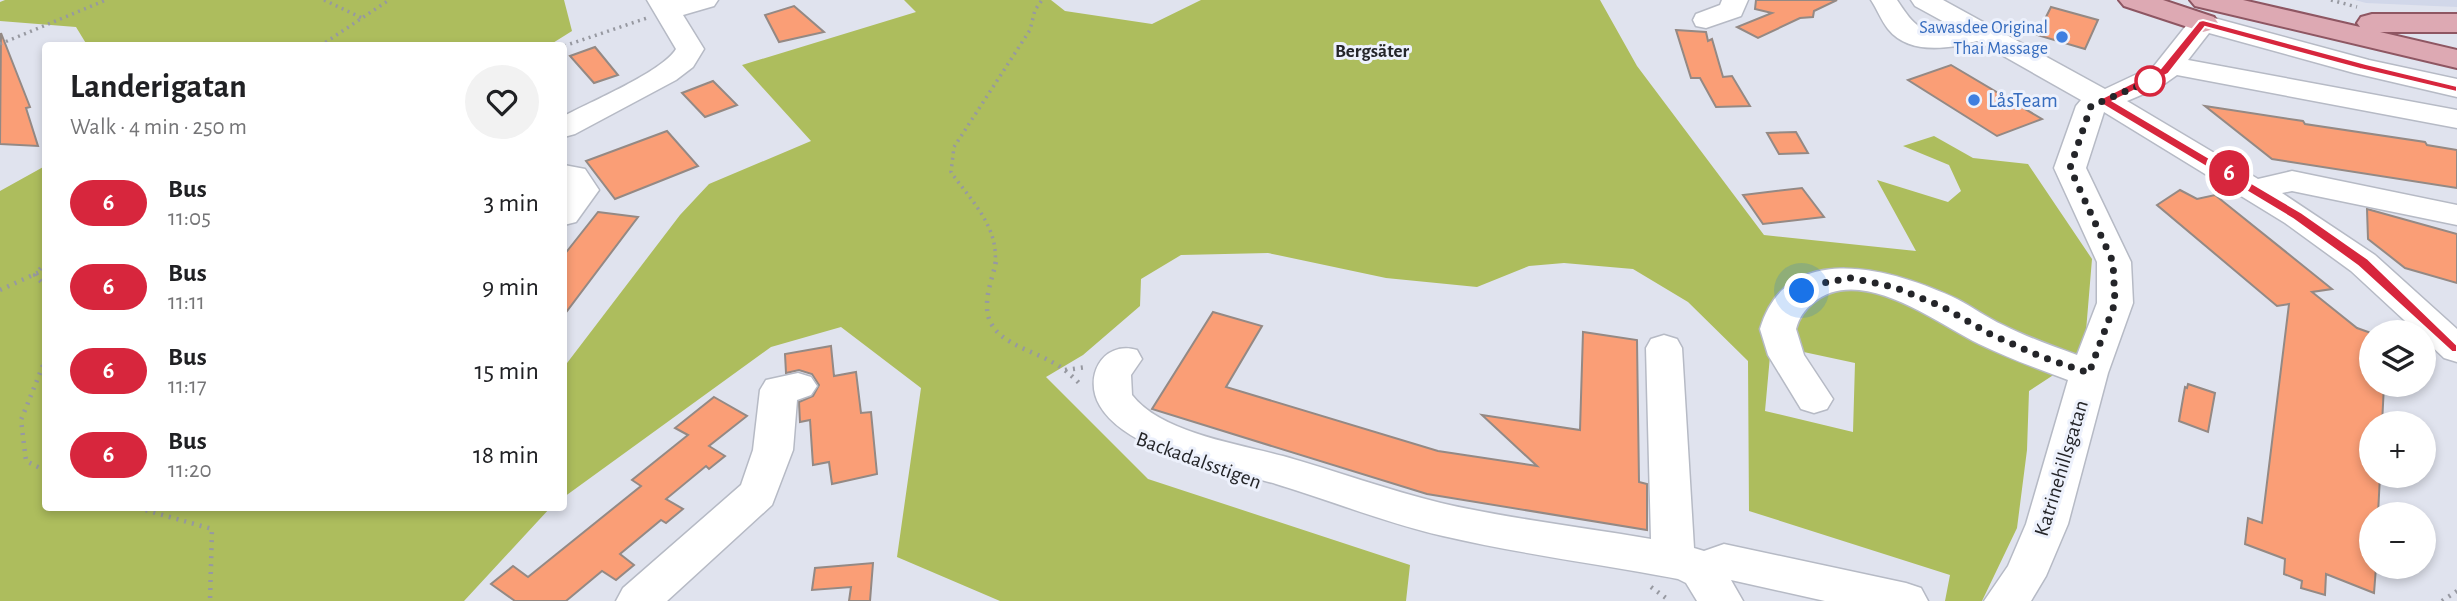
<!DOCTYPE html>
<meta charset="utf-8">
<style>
body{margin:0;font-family:"Alegreya Sans",sans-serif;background:#f2f2f2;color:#202124;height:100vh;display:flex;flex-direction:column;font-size:26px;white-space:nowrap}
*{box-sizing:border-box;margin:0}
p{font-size:23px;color:#757577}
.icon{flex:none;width:38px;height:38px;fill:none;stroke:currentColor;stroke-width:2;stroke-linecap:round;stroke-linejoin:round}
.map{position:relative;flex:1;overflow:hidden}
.details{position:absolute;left:42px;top:42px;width:525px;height:469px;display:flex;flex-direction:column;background:#fff;border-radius:7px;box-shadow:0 4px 10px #0003}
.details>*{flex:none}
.badge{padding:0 14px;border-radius:23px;font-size:24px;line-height:46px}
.buttons{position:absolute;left:2359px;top:320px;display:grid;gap:14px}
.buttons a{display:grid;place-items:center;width:77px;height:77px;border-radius:50%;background:#fff;box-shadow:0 4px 10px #0003;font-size:35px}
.you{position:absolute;width:35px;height:35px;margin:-18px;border:5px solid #fff;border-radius:50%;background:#1a73e8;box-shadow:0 0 0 10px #1a73e833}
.map>.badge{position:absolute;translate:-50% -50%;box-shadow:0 0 0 4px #fff}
.round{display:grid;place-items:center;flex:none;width:74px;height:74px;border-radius:37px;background:#f2f2f2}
.head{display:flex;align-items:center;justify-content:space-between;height:119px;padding:0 28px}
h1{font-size:33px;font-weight:700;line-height:52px}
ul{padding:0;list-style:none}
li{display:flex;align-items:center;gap:21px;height:84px;padding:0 28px}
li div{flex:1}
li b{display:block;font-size:26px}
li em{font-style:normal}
li .badge{min-width:77px;font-weight:700;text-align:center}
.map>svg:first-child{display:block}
</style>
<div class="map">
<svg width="2457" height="601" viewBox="0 0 2457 601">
<rect width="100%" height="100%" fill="#e0e3ee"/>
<polygon fill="#d1d7e9" points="2355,0 2457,0 2457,7 2366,3"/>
<g fill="#adbd5d" fill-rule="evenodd">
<polygon points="5,0 564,0 572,31 548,46 87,45 76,27 0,21 0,2"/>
<path d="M904,0h147l14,11 87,13 49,-24h399l37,66 127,169 152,16 -39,-71 71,22 13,-11 -12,-26 -46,-19 31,-10 39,22 55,6 64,95 -8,96 -55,36 -2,59 -10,78 -35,73h-37l5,-26 -201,-64 -1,-150 -60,-59 -55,-33 -69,-6 -35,3 -52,21 -91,-9 -118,-25 -87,2 -40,24 -1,27 -57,49 -37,22 102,102 262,86 -4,36h-406l-103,-44 24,-169 -80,-61 -70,20 -207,150v-130l116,-152 29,-31 102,-43 -69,-76 174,-53zM1771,345l84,18 -2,69 -88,-21z"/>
<polygon points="45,166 46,508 550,508 464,601 0,601 0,191"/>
</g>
<g fill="#fa9e76" stroke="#948984" stroke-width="2">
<polygon points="1756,0 1837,0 1814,11 1813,17 1800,18 1758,38 1737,27 1772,13 1755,9"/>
<polygon points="794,6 824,32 779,42 765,15"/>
<polygon points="2051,7 2098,20 2085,49 2037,35"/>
<polygon points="1676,30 1706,32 1708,41 1712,39 1723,77 1732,76 1750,106 1716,107 1700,78 1691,78"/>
<polygon points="1,33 30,107 26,108 38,146 0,144"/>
<polygon points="595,47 618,75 594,83 570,56"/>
<polygon points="1951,65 2042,119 1997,136 1908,80"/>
<polygon points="713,81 737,105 705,117 682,93"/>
<polygon points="2205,106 2303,121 2305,124 2425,142 2427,145 2457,150 2457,188 2272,159"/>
<polygon points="667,131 698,166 615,199 586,161"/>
<polygon points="1796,132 1808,153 1779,154 1767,133"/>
<polygon points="1802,188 1824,217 1763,224 1743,195"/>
<polygon points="2180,190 2197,199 2215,195 2332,289 2312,292 2357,328 2371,333 2371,385 2384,385 2382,424 2371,424 2371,476 2380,476 2378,514 2371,514 2371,567 2376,567 2374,593 2326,574 2325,595 2301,588 2302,581 2284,574 2285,559 2245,544 2248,518 2262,523 2289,304 2277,306 2157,205"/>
<polygon points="2367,209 2457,234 2457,283 2405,268 2368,239"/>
<polygon points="598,212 638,217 564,315 564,255"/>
<polygon points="1213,312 1262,326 1226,387 1438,451 1537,466 1482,415 1580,430 1583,332 1637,340 1639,482 1647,484 1647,530 1427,494 1152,409"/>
<polygon points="831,346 834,376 856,372 861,413 871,412 877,474 832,484 829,462 813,465 810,420 800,422 799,402 813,396 819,385 812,374 799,370 786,373 785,354"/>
<polygon points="2188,384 2215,393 2208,432 2179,421 2185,387 2187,388"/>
<polygon points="714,397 747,416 709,446 725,456 709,469 706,466 666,499 683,509 666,523 661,520 620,554 634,565 616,580 602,571 566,601 515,601 491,584 513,566 528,577 641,486 632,480 688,435 675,428"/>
<polygon points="873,563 870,601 849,601 851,587 812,590 815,568"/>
</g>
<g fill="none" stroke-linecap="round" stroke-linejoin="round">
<g stroke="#b6bac5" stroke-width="3">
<g id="minor">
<path d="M647,0h71l-4,6 -31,9 21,34 -11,18 -17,13 -101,54 -11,3v-21c26,-14 98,-44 112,-67z"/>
<polygon points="1722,0 1748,0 1741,16 1706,28 1696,26 1693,20 1696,14 1720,5"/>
<path d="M1871,0h26c18,27 25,36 60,29l-42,-23 -4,-6h32l162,89 49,-23 39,-49 10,-2 166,45 88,19v18l-103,-24 -145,-40 -21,27 269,50v18l-280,-53 -17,12 -33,14 131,78 34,-8 165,34v20l-165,-34 -10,2 93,62 82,74v33l-13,-4 -20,-19v-7h-7l-66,-61 -66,-48 -181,-111 -18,56 45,94 2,41 -25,70 -40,151 -22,52 -15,25h-47l24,-35 18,-42 42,-144c-30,-11 -60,-22 -89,-36 -43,-21 -119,-81 -166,-41 -9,7 -14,15 -17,26l8,26 29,44 -6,10 -13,4 -13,-4 -33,-54 -8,-26c27,-92 135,-59 197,-30 16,8 30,19 46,26 24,12 49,21 74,30l20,-52v-41l-43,-94 22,-62 5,-6 -104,-59c-28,8 -68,14 -89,-12 -7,-9 -11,-20 -17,-29z"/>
<polygon points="564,165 585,169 599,190 576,222 564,225 564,194 567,190 564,184"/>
<path d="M1664,335l13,4 5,9 12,200 10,3 20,-7 182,39 15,5 7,13h-103l-94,-21 12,21h-46l-11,-18 -8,-4c-78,-15 -158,-25 -235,-43 -57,-13 -111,-35 -167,-52 -51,-15 -148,-31 -176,-78 -17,-28 2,-66 37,-56l5,9 -11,16 1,20c29,38 107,49 151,61 53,15 104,34 158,47 69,16 141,24 210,36l-5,-191 5,-9z"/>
<polygon points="798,373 811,377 817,386 811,395 797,400 793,450 772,505 667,601 616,601 623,588 741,485 753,450 760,390 766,380"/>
</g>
</g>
<g stroke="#8e5662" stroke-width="4">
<g id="major">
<polygon points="2119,0 2163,0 2214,17 2218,23 2214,29 2203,32 2124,6"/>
<polygon points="2190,0 2243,0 2360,27 2357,23 2361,17 2372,14 2457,14 2457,32 2380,32 2457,50 2457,68 2195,6"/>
</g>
</g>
<g stroke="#9799a1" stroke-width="3.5" stroke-dasharray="2 4.5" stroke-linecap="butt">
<polyline points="324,0 362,18"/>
<polyline points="2331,0 2357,7"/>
<polyline points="0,44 106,0"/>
<polyline points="320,46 389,0"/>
<polyline points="564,46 647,18"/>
<path d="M995,264c4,-38 -24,-63 -44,-92l3,-25 76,-117 5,-20 7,-10"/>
</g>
<g stroke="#9799a1" stroke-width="4.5" stroke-dasharray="2 6" stroke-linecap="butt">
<polyline points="46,262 35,275 46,287"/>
<path d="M996,262c-3,14 -9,28 -9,43 -1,36 41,43 65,57 12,6 21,15 30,24"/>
<polyline points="0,290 46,269"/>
<polyline points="46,358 21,420 26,461 46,471"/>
<polyline points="1065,370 1087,367"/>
<polyline points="138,508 212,529 210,601"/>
<polyline points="1651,587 1670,601"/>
<polyline points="2442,601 2457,591"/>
</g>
<use href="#minor" fill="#fff" fill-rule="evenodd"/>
<use href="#major" fill="#dda9b3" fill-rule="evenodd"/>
</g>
<polygon fill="#d7263d" stroke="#fff" stroke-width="2" points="2203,20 2366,64 2457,86 2457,92 2360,69 2205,27 2168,74 2113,101 2302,213 2368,259 2457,345 2457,352 2452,352 2358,266 2293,219 2100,103 2100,99 2160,69 2199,21"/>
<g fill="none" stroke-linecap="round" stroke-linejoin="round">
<polyline stroke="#242529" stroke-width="7" stroke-dasharray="0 12.6" points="1802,291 1823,283 1851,278 1894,287 1943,307 1990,334 2042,357 2089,373 2115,303 2113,262 2070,168 2091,106 2150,81"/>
</g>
<g fill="#3f7fe0" stroke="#edf1fc" stroke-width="2.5">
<circle cx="2062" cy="37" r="7"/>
<circle cx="1974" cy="100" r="7"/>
</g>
<circle fill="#fff" stroke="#d7263d" stroke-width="3.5" cx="2150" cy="81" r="14"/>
<g text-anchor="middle" stroke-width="6" stroke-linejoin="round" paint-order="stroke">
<g font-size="18" fill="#366cbe" stroke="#edf1fc" text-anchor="end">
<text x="2048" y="33">Sawasdee Original<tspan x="2048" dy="21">Thai Massage</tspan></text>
</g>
<g font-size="19" font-weight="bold" fill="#242529" stroke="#edf1fc">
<text x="1372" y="57">Bergsäter</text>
</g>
<g font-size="21" fill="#366cbe" stroke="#edf1fc" text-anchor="start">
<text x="1988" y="107">LåsTeam</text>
</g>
<g font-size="21" fill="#242529" stroke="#edf1fc">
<text transform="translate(1199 460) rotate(20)" y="7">Backadalsstigen</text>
<text transform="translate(2061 468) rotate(-73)" y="7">Katrinehillsgatan</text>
</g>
</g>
</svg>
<div class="buttons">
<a><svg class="icon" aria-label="layers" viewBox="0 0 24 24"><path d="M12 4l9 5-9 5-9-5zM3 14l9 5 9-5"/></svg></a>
<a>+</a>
<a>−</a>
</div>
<div class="you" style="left:1802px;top:291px"></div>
<b class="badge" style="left:2229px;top:173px;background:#d7263d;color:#fff">6</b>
<section class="details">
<div class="head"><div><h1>Landerigatan</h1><p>Walk · 4 min · 250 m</p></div><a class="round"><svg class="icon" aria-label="heart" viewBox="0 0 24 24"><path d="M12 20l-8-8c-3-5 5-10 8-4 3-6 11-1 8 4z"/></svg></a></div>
<ul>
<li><span class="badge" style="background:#d7263d;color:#fff">6</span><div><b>Bus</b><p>11:05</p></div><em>3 min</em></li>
<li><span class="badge" style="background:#d7263d;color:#fff">6</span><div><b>Bus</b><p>11:11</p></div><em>9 min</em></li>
<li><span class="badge" style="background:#d7263d;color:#fff">6</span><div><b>Bus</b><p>11:17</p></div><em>15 min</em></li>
<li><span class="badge" style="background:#d7263d;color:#fff">6</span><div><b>Bus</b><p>11:20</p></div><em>18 min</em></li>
</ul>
</section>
</div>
